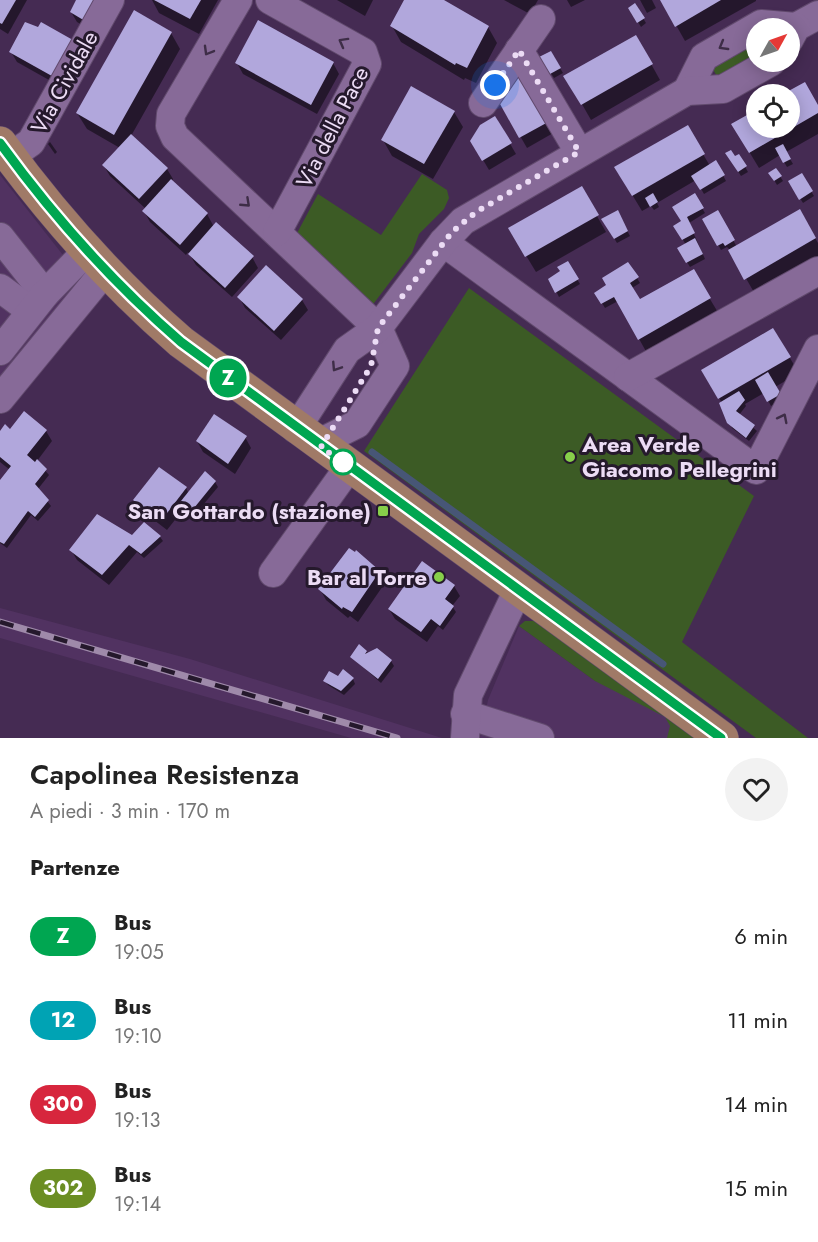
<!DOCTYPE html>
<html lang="it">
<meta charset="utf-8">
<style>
body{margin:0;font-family:Jost,sans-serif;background:#f2f2f2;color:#222;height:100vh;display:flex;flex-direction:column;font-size:22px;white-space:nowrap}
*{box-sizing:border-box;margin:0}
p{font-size:20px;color:#767676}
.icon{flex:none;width:33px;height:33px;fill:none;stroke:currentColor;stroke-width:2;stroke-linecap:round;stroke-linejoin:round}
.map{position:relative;height:738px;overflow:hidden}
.panel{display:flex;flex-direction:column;background:#fff;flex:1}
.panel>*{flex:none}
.badge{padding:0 12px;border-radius:20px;font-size:21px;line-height:39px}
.needle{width:39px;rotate:50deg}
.tools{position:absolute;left:746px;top:18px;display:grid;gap:12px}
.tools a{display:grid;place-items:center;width:54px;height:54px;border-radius:50%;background:#fff;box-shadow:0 3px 15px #0003;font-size:30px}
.you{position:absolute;width:30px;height:30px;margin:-15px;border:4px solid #fff;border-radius:50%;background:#1a73e8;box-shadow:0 0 0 9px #1a73e833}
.map>.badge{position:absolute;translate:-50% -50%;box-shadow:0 0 0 3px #fff}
h2{padding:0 30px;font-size:22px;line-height:54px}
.round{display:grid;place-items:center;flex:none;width:63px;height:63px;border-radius:32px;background:#f2f2f2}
.headline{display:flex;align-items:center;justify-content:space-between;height:102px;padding:0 30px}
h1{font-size:28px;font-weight:600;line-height:45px}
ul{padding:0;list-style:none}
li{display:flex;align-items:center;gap:18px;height:84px;padding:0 30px}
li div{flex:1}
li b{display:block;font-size:22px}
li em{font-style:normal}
li .badge{min-width:66px;font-weight:700;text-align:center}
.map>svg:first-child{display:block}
</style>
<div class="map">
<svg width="818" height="738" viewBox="0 0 818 738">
<rect width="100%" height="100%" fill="#452b53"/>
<g fill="#513261">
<polygon points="0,175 81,278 0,380"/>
<polygon points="0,608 190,659 442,738 351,738 0,638"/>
<polygon points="519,626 595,681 648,699 701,738 480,738 488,700"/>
</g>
<g fill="#3c5b25">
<polygon points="756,36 756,62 720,82 709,62"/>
<polygon points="422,174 447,190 449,198 444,209 419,234 412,253 371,307 296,235 318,194 381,235"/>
<polygon points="469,288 754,496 682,642 808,738 756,738 364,451"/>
<polygon points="525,621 534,621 701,738 667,738 670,726 665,717 595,681 519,626"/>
</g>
<g fill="#0007">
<polygon points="0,0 27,0 8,34 0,29"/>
<polygon points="77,0 96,33 77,22 71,12"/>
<polygon points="152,0 218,0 199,34 159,13"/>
<polygon points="337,0 373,0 365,16"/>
<polygon points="406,0 441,0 488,27 497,43 476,83 465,78 464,80 401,42 392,26"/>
<polygon points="504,0 538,0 530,14"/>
<polygon points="567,0 585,0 571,7"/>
<polygon points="640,0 652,0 656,8 647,13"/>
<polygon points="662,0 756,0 756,1 685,41"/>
<polygon points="635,5 646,23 641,27 630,8"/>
<polygon points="39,29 65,89 17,62 11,52"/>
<polygon points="171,33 180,49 131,136 167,169 173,179 171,182 207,214 214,227 252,257 258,268 232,297 196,265 188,252 186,255 150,222 144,211 146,209 110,176 104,166 120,148 87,129 77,113"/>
<polygon points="636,37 660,80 591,120 566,76"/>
<polygon points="551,53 563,73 554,78 541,58"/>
<polygon points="237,63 333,63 339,74 317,114 243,74"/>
<polygon points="523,76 555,132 527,148 497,96"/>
<polygon points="804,84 818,108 818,134 786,152 793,164 787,167 780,155 759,168 733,125 756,112 756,128 789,128 789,94 786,94"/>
<polygon points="454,112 463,127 433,179 392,156 383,140"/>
<polygon points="495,118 516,154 489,170 472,141"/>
<polygon points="687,127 710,166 716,162 726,181 704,194 696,180 657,203 659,207 654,210 651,206 642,211 616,168"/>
<polygon points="50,142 57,152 55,154 48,144"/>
<polygon points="727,154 735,158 739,156 748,172 741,176"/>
<polygon points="776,170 783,181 777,185 770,173"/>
<polygon points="801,175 814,196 803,203 790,182"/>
<polygon points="581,188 606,232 536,272 510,229"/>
<polygon points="694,195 705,213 689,223 705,259 690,267 679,249 686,245 675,226 682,222"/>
<polygon points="800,211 818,243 818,258 755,294 729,249 727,247 721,250 704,219 717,212 737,247"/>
<polygon points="617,212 630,236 617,243 603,220"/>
<polygon points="567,263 580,284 559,297 550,279 561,271"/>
<polygon points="693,271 719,314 648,355 618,301 605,308 596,293 637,278 640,283 632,288 640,301"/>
<polygon points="239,297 302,300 308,310 281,340 245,308"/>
<polygon points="773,330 799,373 775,387 782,399 771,406 764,393 745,404 746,406 739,415 757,431 749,441 732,428 722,403 703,370"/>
<polygon points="10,431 46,431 52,441 37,461 49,475 38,489 51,506 38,521 31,515 7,548 0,543 0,483 10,470 0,462 0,433"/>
<polygon points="245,437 251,448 235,474 203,452 197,441"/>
<polygon points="215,482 218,487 193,517 182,511 167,530 141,510 135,500 186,488 189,494"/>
<polygon points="160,537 163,541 144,558 137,552 109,585 77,560 71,550"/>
<polygon points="379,572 385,583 358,622 350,616 348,618 326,600 320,589"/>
<polygon points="454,586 460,596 452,606 456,612 443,630 438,626 427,642 395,619 389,609"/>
<polygon points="366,652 391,661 394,666 381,683 352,657"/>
<polygon points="339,678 353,679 355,684 344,695 328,685 325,681"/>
</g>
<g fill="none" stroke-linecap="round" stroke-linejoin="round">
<polyline stroke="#475676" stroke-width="7" points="372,452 663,664"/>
</g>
<g fill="#b1a7dc">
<polygon points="0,0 16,0 2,24 0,23"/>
<polygon points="76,0 100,0 90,24 70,12"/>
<polygon points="154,0 201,0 190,19"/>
<polygon points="404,0 444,0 489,26 467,68 456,63 455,65 390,26"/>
<polygon points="660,0 721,0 675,27"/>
<polygon points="635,3 645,18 637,23 628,8"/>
<polygon points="134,10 172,32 114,135 76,113"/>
<polygon points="258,20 334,62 311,105 235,63"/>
<polygon points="25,22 38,27 41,22 80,44 59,80 9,52"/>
<polygon points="636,35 653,64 581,105 563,76"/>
<polygon points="551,51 561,68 550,74 539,57"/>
<polygon points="524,74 550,121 519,138 495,95 499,88"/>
<polygon points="805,82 818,105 818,113 749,153 731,124 756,110 756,128 789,128 789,94 783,94"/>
<polygon points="411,86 455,111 424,164 381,140"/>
<polygon points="495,116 512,143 482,161 470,141 480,125"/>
<polygon points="688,125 705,154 632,196 614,167"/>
<polygon points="131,134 168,168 139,199 102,165"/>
<polygon points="783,144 791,159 783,163 775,148"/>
<polygon points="731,150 735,156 739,154 747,166 738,172 725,153"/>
<polygon points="716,160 725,175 700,190 691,176"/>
<polygon points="776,168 782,176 774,181 768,173"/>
<polygon points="802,173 813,191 799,200 788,181"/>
<polygon points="171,179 208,213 180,245 142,211"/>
<polygon points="582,186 599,215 525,257 508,228"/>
<polygon points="653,193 658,202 650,207 645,198"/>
<polygon points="695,193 704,208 687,217 695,233 682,240 673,226 681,221 672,207"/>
<polygon points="800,209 816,238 744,280 728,250"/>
<polygon points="618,210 628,231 614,239 601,219"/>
<polygon points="718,210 735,240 725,246 723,243 717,246 702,219"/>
<polygon points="216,222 254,256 225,288 188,254"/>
<polygon points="695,238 703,254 686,263 677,248"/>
<polygon points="568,261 579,279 555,293 548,279 560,271 557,267"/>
<polygon points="628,262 639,277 630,283 640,299 694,269 711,298 638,340 614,297 601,304 594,293 606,285 602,278"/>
<polygon points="266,265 303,299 274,331 237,297"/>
<polygon points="773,328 791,357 718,399 701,370"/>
<polygon points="768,372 781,394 767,402 755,380"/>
<polygon points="739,391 745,400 736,411 755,425 746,438 727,423 719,403"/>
<polygon points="24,411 47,430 27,455 35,462 37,459 47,469 35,484 49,500 35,517 28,511 4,544 0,542 0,480 11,466 0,457 0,431 5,424 10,429"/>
<polygon points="214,414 247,436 228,464 196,441"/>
<polygon points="159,467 187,487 161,521 133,500"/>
<polygon points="205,471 216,481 190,513 177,506"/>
<polygon points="97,514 132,535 144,522 161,536 141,554 129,545 102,575 69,550"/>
<polygon points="349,548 355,552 356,550 380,571 352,612 343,607 342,609 318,589"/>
<polygon points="422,561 455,585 445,599 454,606 440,626 431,619 421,632 388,609"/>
<polygon points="359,644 367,651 365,654 377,648 392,660 378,679 350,657"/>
<polygon points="343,669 354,678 341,691 323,681 329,671 338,676"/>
</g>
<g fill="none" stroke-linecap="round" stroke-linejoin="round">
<g stroke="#614a6d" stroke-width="30">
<g id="minor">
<polyline points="238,0 171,114 170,126 175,137 378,328 395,366 357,424 327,439"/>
<polyline points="270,0 363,52 367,64 277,232"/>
<polyline points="789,40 796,27 818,15"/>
<polyline points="519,50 579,152"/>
<polyline points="687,91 704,57 761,24 796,27"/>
<polyline points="483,103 541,19"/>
<polyline points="10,157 31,142 110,0"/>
<polyline points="0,237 45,294"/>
<polyline points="443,242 756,470 818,349"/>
<polyline points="0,288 31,311"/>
<polyline points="0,351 45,294 87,251"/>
<polyline points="628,377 818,271"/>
<polyline points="0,399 105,271"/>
<polyline points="296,429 347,350 378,328 443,242 463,221 687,91 723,89 771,62"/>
<polyline points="273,573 349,467"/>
<polyline points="465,714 540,738"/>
<polyline points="465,738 468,695 518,590"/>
</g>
</g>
<g stroke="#614a6d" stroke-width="34">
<path id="major" d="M0,143c53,73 113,140 181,199l541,396"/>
</g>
<use href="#minor" stroke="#876a98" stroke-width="28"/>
<use href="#major" stroke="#a07a67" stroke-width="33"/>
<g stroke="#9f8aaa" stroke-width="7">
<polyline id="rail" points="0,622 397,738"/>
</g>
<use href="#rail" stroke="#25192c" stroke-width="4.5" stroke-dasharray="14" stroke-linecap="butt"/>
</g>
<defs><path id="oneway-chevron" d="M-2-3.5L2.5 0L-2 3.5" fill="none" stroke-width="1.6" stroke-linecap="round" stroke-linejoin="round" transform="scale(1.5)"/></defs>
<g stroke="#3e2d47">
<use href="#oneway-chevron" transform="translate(343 42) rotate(-151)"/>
<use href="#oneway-chevron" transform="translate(723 46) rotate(150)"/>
<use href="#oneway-chevron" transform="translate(208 51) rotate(120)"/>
<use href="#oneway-chevron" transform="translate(246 203) rotate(43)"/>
<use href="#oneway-chevron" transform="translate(336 367) rotate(123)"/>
<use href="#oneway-chevron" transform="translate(783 418) rotate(-63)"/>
</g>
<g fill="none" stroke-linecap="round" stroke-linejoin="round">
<g stroke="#fff" stroke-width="14">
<path id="line" d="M0,143c53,73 113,140 181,199l540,396"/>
</g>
<use href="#line" stroke="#00a651" stroke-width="9"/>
<polyline stroke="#ecdcf5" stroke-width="6" stroke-dasharray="0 10.8" points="343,462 349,467 321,447 371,366 378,328 452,232 476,212 579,152 519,50 495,85"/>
</g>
<g fill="#87cf4a" stroke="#25192c" stroke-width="2">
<circle cx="570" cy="457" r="6"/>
<rect x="377" y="505" width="12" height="12" rx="3"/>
<circle cx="439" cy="577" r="6"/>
</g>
<circle fill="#fff" stroke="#00a651" stroke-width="3" cx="343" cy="462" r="12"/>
<g text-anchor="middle" stroke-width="6" stroke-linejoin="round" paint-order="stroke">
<g font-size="22" fill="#ecdcf5" stroke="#25192c">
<text transform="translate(64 82) rotate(-61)" y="8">Via Cividale</text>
<text transform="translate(332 127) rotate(-63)" y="8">Via della Pace</text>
</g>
<g font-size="22" font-weight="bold" fill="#ecdcf5" stroke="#25192c" text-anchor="end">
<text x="582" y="452" text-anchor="start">Area Verde<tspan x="582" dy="25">Giacomo Pellegrini</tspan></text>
<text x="371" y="519">San Gottardo (stazione)</text>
<text x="427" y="585">Bar al Torre</text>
</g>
</g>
</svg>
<div class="tools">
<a><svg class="needle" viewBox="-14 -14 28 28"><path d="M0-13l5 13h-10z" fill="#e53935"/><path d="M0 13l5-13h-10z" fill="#767676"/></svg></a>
<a><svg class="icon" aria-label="locate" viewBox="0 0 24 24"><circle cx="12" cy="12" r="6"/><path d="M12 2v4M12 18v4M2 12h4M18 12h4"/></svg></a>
</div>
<div class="you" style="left:495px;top:85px"></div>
<b class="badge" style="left:228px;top:378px;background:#00a651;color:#fff">Z</b>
</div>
<section class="panel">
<div class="headline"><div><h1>Capolinea Resistenza</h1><p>A piedi · 3 min · 170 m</p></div><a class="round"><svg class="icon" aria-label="heart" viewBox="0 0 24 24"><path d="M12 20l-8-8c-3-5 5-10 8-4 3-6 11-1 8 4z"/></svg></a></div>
<h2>Partenze</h2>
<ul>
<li><span class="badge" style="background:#00a651;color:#fff">Z</span><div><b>Bus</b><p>19:05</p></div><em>6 min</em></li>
<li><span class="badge" style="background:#00a3b4;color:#fff">12</span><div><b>Bus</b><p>19:10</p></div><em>11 min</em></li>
<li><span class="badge" style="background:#d7263d;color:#fff">300</span><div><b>Bus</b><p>19:13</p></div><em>14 min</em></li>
<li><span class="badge" style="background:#6b8e23;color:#fff">302</span><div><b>Bus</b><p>19:14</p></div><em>15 min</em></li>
</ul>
</section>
